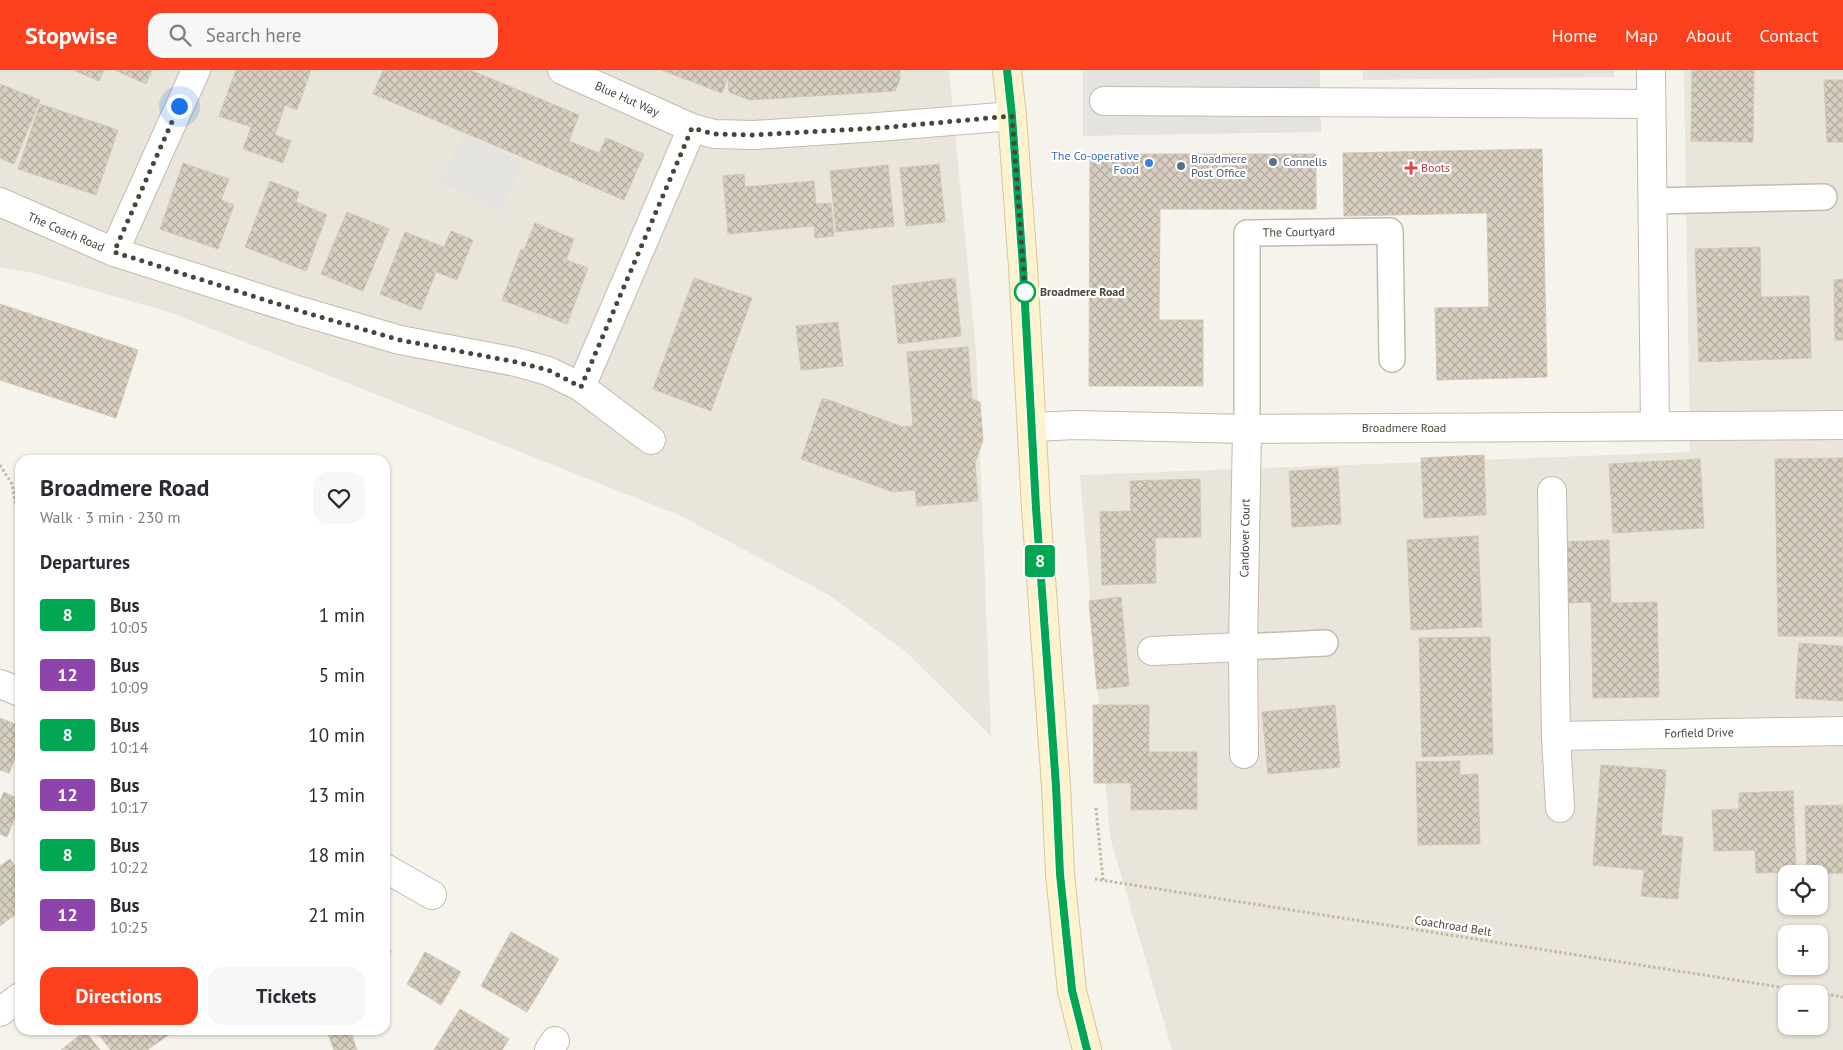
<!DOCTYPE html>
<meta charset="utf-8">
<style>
body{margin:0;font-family:"PT Sans",sans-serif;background:#f7f7f7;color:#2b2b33;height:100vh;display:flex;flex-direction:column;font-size:19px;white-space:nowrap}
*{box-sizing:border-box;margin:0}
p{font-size:16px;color:#7c7c81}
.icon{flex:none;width:28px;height:28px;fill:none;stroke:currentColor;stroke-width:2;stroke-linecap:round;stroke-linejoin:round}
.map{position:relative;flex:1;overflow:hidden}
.side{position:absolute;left:15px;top:385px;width:375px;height:580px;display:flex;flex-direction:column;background:#fff;border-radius:15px;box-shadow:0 1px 4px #0004}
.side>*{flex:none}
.badge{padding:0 10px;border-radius:4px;font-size:18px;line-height:32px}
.tools{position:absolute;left:1778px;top:795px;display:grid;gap:10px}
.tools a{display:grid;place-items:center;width:50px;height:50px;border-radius:10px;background:#fff;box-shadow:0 1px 4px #0004;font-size:25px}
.you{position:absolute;width:25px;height:25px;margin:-12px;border:4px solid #fff;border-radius:50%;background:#1a73e8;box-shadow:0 0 0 8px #1a73e833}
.map>.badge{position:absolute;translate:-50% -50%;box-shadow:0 0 0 2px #fff}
h2{padding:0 25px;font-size:19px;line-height:45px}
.round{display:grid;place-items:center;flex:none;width:52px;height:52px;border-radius:15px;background:#f7f7f7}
.overview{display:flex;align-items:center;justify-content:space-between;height:85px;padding:0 25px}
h1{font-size:24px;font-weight:800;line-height:38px}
.button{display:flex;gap:10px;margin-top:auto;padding:10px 25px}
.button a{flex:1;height:58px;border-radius:15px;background:#fc3f1d;color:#fff;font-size:20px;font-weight:800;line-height:58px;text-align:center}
.button a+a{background:#f7f7f7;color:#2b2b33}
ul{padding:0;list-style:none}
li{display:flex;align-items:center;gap:15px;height:60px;padding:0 25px}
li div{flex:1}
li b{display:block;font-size:19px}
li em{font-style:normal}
li .badge{min-width:55px;font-weight:700;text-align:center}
header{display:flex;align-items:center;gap:30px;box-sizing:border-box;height:70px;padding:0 25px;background:#fc3f1d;color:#fff}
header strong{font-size:24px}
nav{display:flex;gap:28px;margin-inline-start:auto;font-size:18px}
.search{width:350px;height:45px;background:#f7f7f7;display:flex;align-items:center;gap:12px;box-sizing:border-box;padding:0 18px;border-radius:15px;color:#7c7c81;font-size:19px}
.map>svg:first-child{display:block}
</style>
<header>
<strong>Stopwise</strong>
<div class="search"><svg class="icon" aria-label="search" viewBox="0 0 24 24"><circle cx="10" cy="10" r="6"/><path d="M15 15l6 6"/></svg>Search here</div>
<nav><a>Home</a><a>Map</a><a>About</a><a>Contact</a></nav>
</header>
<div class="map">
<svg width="1843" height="980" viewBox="0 0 1843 980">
<defs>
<pattern id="building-cross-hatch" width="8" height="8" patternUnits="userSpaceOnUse" patternTransform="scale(1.25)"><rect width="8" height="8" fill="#d8cfc1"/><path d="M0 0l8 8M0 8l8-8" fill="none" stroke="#b1aa9e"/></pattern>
</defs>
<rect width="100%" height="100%" fill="#f6f3ec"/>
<g fill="#eae5da" fill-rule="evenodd">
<polygon points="0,0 949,0 976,280 991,666 905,581 829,525 679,445 169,242 29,202 0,197"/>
<path d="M1684,0h159v980h-671l-62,-213 -30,-362 610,-23zM1786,804h33v32h-33zM1786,864h33v32h-33zM1786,924h33v32h-33z"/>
</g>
<g fill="#e5e3e0">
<polygon points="1083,0 1320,0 1321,62 1083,66"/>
<polygon points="1363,0 1614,0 1614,7 1363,10"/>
<polygon points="462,65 523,92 502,140 441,113"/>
</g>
<g fill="url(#building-cross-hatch)" stroke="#d3c7b4">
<polygon points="73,0 104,0 99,11"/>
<polygon points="115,0 152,0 146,14"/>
<polygon points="236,0 311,0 297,40 285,35 275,65 291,71 283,93 243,79 251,57 219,46"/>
<polygon points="383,0 470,0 579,45 569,71 599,83 606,68 644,84 624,130 373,24"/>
<polygon points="661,0 900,0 900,9 895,21 749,30 729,22 728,7 722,23"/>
<polygon points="1692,0 1754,0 1753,72 1691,71"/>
<polygon points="1824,10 1843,10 1843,72 1827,72"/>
<polygon points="0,14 40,30 14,94 0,88"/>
<polygon points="40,34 118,60 96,125 18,99"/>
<polygon points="1542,79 1547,307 1437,310 1435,238 1489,237 1487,143 1344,146 1343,83"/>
<polygon points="1090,84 1316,84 1316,139 1160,139 1159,250 1203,250 1203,316 1089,316"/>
<polygon points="183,93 229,109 221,130 234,135 218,179 160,159"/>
<polygon points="939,94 945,152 906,156 900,98"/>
<polygon points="888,95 894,156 836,162 830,101"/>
<polygon points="744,104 745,117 814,111 816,134 831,133 834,166 815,168 814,156 728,164 723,106"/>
<polygon points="270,111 299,122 296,132 327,145 306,201 245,177"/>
<polygon points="347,142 389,159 363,221 321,204"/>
<polygon points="535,153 574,169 566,190 588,198 567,254 502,230 521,179 524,180"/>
<polygon points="451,161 473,170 457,210 436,202 421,240 380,224 405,162 444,177"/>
<polygon points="1760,177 1761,227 1809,226 1811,288 1699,292 1695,179"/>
<polygon points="694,208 752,228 711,341 653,319"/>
<polygon points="955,208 961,266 898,274 892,216"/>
<polygon points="1843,209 1843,270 1835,270 1834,210"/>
<polygon points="0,234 138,280 116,348 0,310"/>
<polygon points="838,252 843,296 801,300 796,256"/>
<polygon points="968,277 972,329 980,332 983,370 975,393 978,431 917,436 915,420 893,422 801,389 822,329 826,329 903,357 913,356 907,282"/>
<polygon points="1484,385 1486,445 1424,448 1421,388"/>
<polygon points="1843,388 1843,566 1778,566 1775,389"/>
<polygon points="1700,389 1704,458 1613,463 1609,394"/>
<polygon points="1338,398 1341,454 1292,457 1289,401"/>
<polygon points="1200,409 1201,467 1155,468 1156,513 1102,515 1100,442 1131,441 1130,411"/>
<polygon points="1478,466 1482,557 1411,560 1407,470"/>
<polygon points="1609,470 1611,533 1657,532 1659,627 1593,628 1591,532 1566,533 1564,472"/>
<polygon points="1121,527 1129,616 1097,619 1089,531"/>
<polygon points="1490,567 1493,684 1422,687 1419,568"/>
<polygon points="1799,573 1843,576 1843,631 1795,628"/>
<polygon points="1093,635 1149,635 1149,682 1197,682 1197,739 1131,740 1131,713 1094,713"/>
<polygon points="1335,635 1340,697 1268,704 1262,642"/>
<polygon points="0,648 20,656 20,676 9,703 0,700"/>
<polygon points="1460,691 1460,705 1478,704 1480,774 1418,775 1416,692"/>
<polygon points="1601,695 1666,700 1661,765 1683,767 1678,829 1641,826 1644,800 1593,795"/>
<polygon points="1793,721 1796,802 1756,803 1755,780 1714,781 1712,740 1739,739 1739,723"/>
<polygon points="4,722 20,730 20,735 7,767 0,764 0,731"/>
<polygon points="1843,735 1843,803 1807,804 1805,736"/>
<polygon points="10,789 20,803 20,840 16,844 0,823 0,796"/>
<polygon points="0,823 16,844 0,856"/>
<polygon points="511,862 559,889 527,942 481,916"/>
<polygon points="385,877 391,881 385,892"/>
<polygon points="425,882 461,902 451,918 416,898"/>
<polygon points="416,898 451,918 441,935 407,914"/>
<polygon points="460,939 509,969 502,980 434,980"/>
<polygon points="95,960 131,960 147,980 111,980"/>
<polygon points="131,960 167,960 170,964 147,980"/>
<polygon points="331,960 350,960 357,980 334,980 327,961"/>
<polygon points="85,961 100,980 61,980"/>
</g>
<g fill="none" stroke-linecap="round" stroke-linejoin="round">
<g stroke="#c2bbae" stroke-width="28">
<g id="lane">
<polyline points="1652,131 1824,127"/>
<polyline points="1247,359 1247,163 1390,161 1392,289"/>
<polyline points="1243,577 1325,573"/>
</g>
</g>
<g stroke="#c2bbae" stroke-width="30">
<g id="street">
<polyline points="562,0 692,58 714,64 754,65 878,57 1012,46"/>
<polyline points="1651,0 1655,356"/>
<polyline points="1104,31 1651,34"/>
<polyline points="0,132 114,182 300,241 400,270 516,292 548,301 581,317 651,370"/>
<polyline points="114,182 196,0"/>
<polyline points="581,317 692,58"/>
<polyline points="1033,357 1076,355 1247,359 1843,355"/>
<polyline points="1552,421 1556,666 1560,738"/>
<polyline points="1152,581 1243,577"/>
<polyline points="0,614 20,622"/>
<polyline points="1556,666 1843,661"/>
<polyline points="1244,684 1243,577 1247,359"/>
<polyline points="385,798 432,825"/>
<polyline points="0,942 20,927"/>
<polyline points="549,980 555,971"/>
</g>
</g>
<g stroke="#d6c79b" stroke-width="30">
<polyline id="secondary" points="1007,0 1012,46 1023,197 1036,438 1056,716 1060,804 1072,921 1087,980"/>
</g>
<g stroke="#c4b79f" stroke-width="3" stroke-dasharray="2.5 2.5" stroke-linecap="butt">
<polyline points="0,395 12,414 20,457"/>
<polyline points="1096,738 1103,810"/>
<polyline points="1095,809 1843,927"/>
</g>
<use href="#lane" stroke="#fff" stroke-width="25"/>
<use href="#street" stroke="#fff" stroke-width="28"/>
<use href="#secondary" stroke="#fff3cd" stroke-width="28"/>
</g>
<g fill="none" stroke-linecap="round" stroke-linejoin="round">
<g stroke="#fff" stroke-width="11">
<polyline id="line" points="1007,0 1012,46 1023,197 1036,438 1056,716 1060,804 1072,920 1087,980"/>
</g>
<use href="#line" stroke="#00a651" stroke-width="8"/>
<polyline stroke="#4b4439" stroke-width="5" stroke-dasharray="0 9" points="179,36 114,182 300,241 400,270 516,292 548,300 581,317 692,58 714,64 754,65 878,58 1012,46 1025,222"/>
</g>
<g fill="#5c6f8a" stroke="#fff" stroke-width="2">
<circle cx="1273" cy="92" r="5"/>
<circle cx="1181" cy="96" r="5"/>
</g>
<circle fill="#3f7fe0" stroke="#fff" stroke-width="2" cx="1149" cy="93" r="5"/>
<path fill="#e0444e" stroke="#fff" stroke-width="2" d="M1408.5 90.5h5v5h5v5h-5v5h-5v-5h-5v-5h5z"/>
<circle fill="#fff" stroke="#00a651" stroke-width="2.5" cx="1025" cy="222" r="10"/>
<g text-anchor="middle" stroke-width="4.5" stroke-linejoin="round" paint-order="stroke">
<g font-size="12" fill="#4b4439" stroke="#fff">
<text transform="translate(627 29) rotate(24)" y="4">Blue Hut Way</text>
<text transform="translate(66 162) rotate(23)" y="4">The Coach Road</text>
<text transform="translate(1299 162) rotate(-1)" y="4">The Courtyard</text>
<text x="1404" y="362">Broadmere Road</text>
<text transform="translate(1245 468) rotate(-89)" y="4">Candover Court</text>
<text transform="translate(1699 663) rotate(-1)" y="4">Forfield Drive</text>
<text transform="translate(1453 856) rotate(9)" y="4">Coachroad Belt</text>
</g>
<g font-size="12" fill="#366cbe" stroke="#fff" text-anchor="end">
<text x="1139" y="90">The Co-operative<tspan x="1139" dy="14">Food</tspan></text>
</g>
<g font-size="12" fill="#4e5e75" stroke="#fff" text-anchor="start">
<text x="1191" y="93">Broadmere<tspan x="1191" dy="14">Post Office</tspan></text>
<text x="1283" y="96">Connells</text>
</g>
<g font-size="12" fill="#be3a42" stroke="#fff" text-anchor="start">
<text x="1421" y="102">Boots</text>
</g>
<g font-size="12" font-weight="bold" fill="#4b4439" stroke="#fff" text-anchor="start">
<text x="1040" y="226">Broadmere Road</text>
</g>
</g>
</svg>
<div class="tools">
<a><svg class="icon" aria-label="locate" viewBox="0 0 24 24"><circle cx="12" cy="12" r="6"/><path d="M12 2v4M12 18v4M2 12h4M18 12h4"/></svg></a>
<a>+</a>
<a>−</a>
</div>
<div class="you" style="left:179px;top:36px"></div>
<b class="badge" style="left:1040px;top:491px;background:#00a651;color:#fff">8</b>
<section class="side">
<div class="overview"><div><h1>Broadmere Road</h1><p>Walk · 3 min · 230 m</p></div><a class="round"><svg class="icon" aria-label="heart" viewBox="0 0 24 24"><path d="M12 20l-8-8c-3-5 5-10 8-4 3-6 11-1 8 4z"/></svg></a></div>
<h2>Departures</h2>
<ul>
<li><span class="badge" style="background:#00a651;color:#fff">8</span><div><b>Bus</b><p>10:05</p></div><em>1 min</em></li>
<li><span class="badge" style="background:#8e44ad;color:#fff">12</span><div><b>Bus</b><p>10:09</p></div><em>5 min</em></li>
<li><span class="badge" style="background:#00a651;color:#fff">8</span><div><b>Bus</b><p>10:14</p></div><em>10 min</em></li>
<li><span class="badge" style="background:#8e44ad;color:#fff">12</span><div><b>Bus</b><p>10:17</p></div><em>13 min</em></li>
<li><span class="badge" style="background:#00a651;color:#fff">8</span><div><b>Bus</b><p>10:22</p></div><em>18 min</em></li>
<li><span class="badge" style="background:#8e44ad;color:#fff">12</span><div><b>Bus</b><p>10:25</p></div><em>21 min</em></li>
</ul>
<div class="button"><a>Directions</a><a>Tickets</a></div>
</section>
</div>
